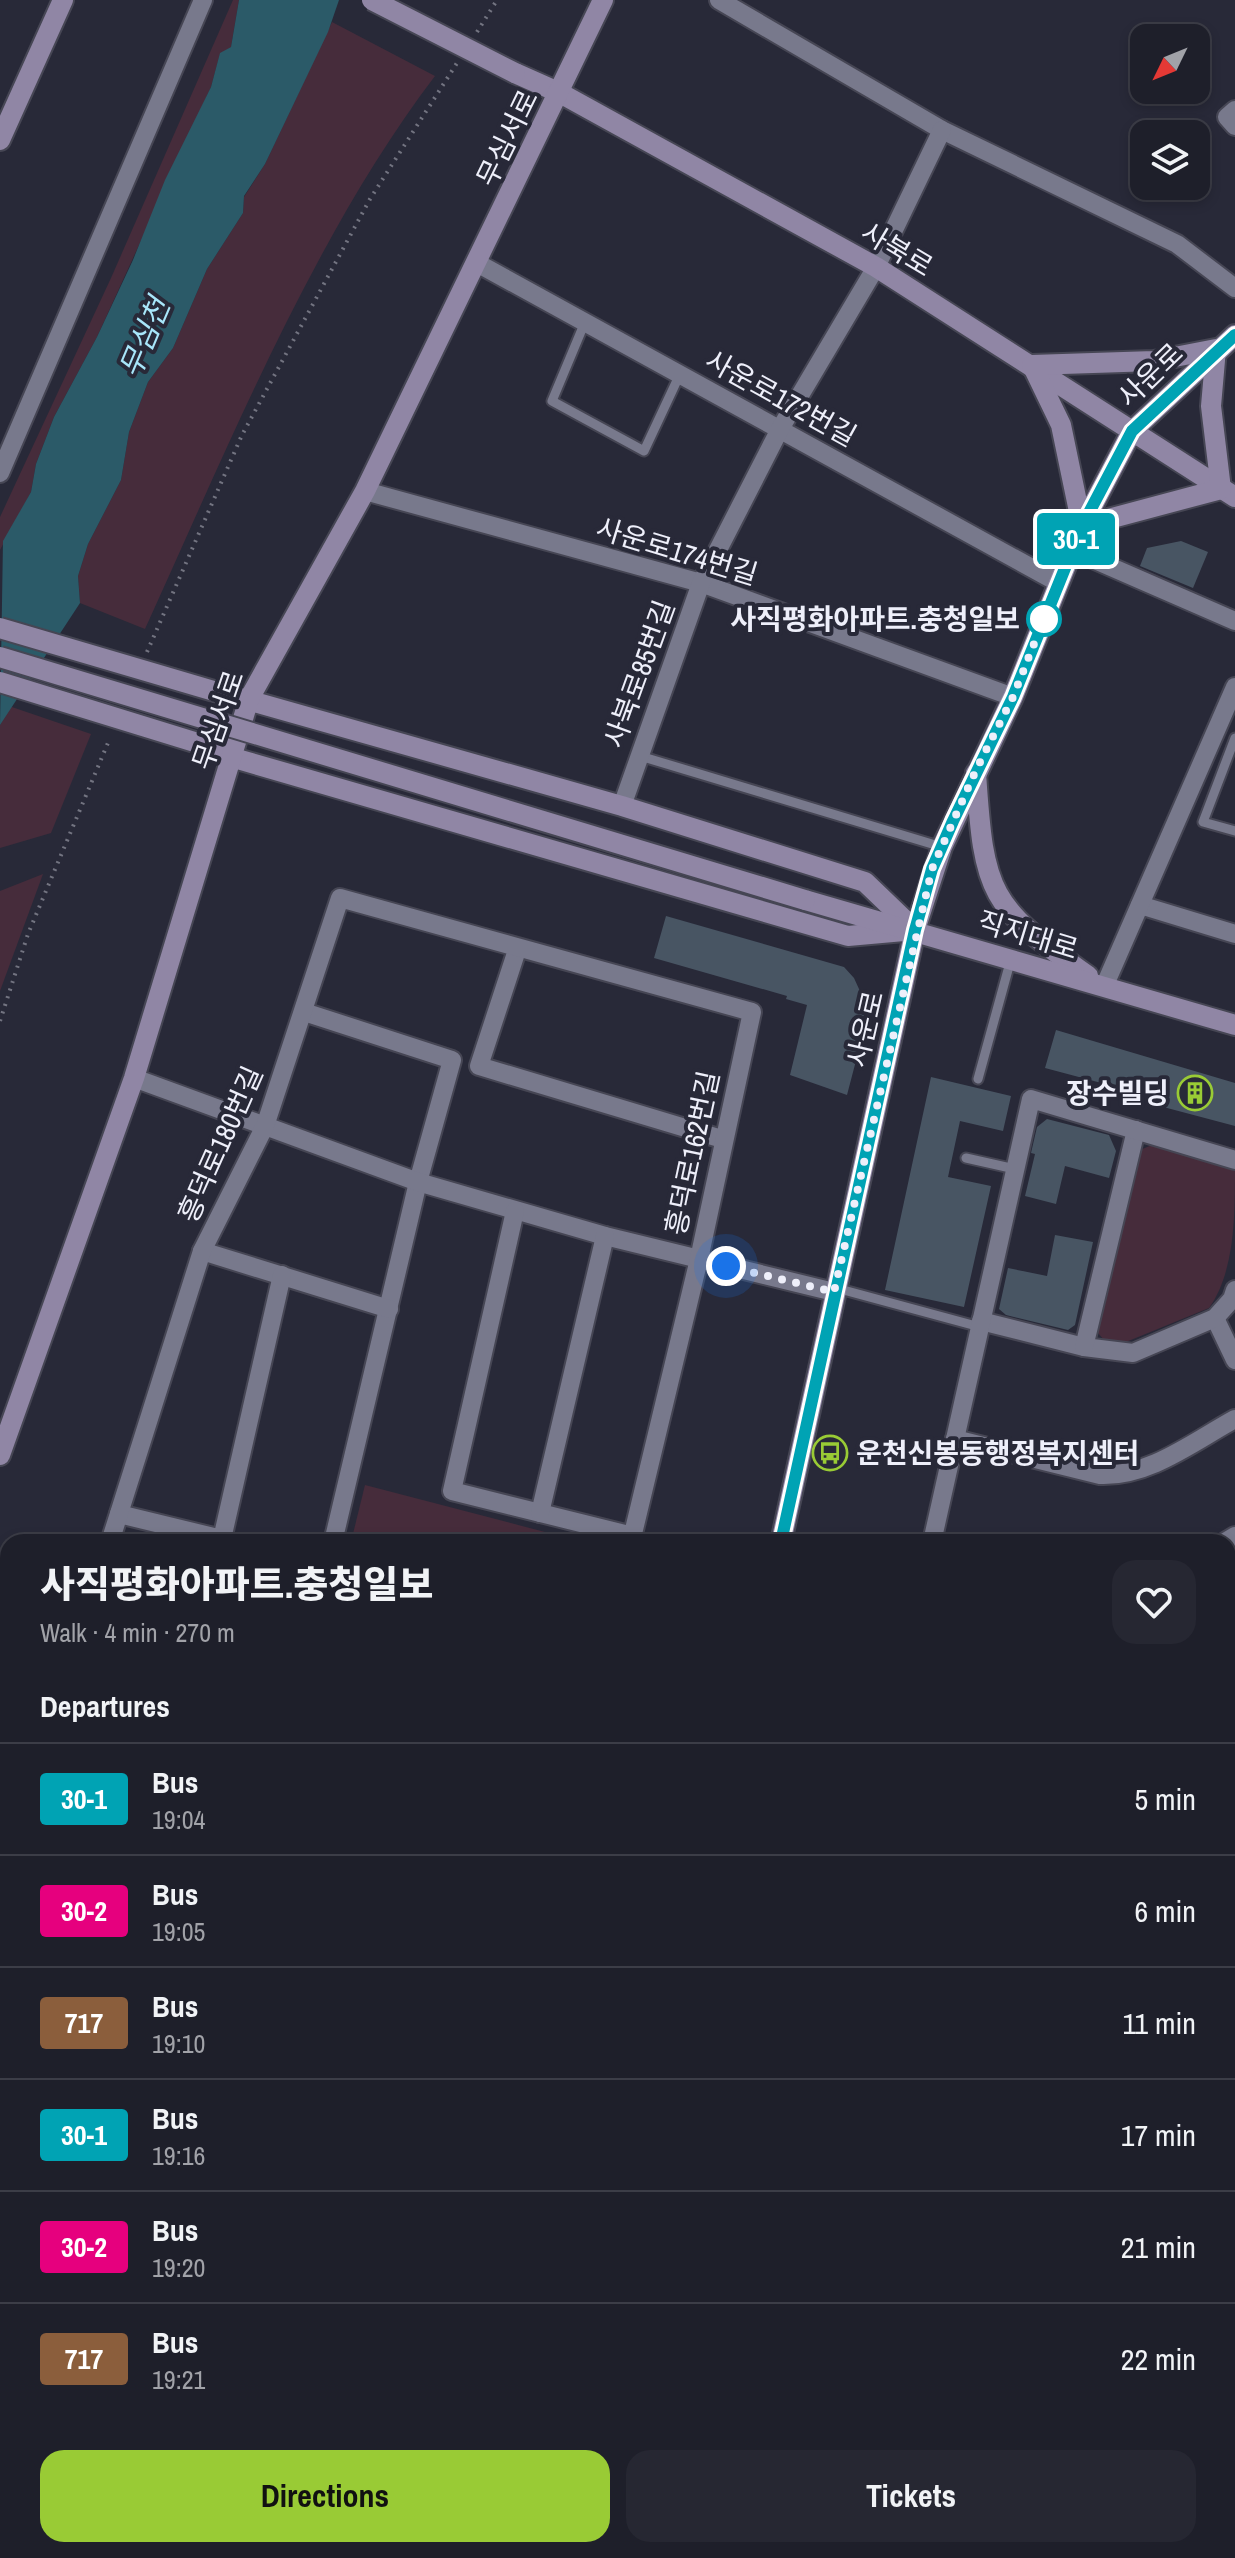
<!DOCTYPE html>
<meta charset="utf-8">
<style>
body{margin:0;font-family:"Archivo Narrow","Noto Sans KR",sans-serif;background:#262732;color:#f1f3f6;height:100vh;display:flex;flex-direction:column;font-size:30px;white-space:nowrap}
*{box-sizing:border-box;margin:0}
p{font-size:26px;color:#a1a2a8}
.icon{flex:none;width:44px;height:44px;fill:none;stroke:currentColor;stroke-width:2;stroke-linecap:round;stroke-linejoin:round}
.map{position:relative;flex:1;overflow:hidden}
.details{position:absolute;left:0px;top:1534px;width:1236px;height:1024px;display:flex;flex-direction:column;background:#1e1f2a;border-radius:24px 24px 0 0;box-shadow:0 4px 12px #0003,0 0 0 2px #3c3d47}
.details>*{flex:none}
.badge{padding:0 16px;border-radius:6px;font-size:28px;line-height:52px}
.needle{width:52px;rotate:227deg}
.controls{position:absolute;left:1130px;top:24px;display:grid;gap:16px}
.controls a{display:grid;place-items:center;width:80px;height:80px;border-radius:16px;background:#1e1f2a;box-shadow:0 4px 12px #0003,0 0 0 2px #3c3d47;font-size:40px}
.you{position:absolute;width:40px;height:40px;margin:-20px;border:6px solid #fff;border-radius:50%;background:#1a73e8;box-shadow:0 0 0 12px #1a73e833}
.map>.badge{position:absolute;translate:-50% -50%;box-shadow:0 0 0 4px #fff}
h2{padding:0 40px;font-size:30px;line-height:72px}
.round{display:grid;place-items:center;flex:none;width:84px;height:84px;border-radius:24px;background:#262732}
.head{display:flex;align-items:center;justify-content:space-between;height:136px;padding:0 40px}
h1{font-size:38px;font-weight:800;line-height:60px}
.action{display:flex;gap:16px;margin-top:auto;padding:16px 40px}
.action a{flex:1;height:92px;border-radius:24px;background:#99cb35;color:#111;font-size:32px;font-weight:800;line-height:92px;text-align:center}
.action a+a{background:#262732;color:#f1f3f6}
ul{padding:0;list-style:none}
li{display:flex;align-items:center;gap:24px;height:112px;padding:0 40px;border-top:2px solid #3c3d47}
li div{flex:1}
li b{display:block;font-size:30px}
li em{font-style:normal}
li .badge{min-width:88px;font-weight:700;text-align:center}
.map>svg:first-child{display:block}
</style>
<div class="map">
<svg width="1235" height="2558" viewBox="0 0 1235 2558">
<rect width="100%" height="100%" fill="#282938"/>
<g fill="#462c3b">
<polygon points="233,0 239,0 231,47 220,54 211,87 97,337 54,417 36,464 31,492 0,550 0,517 111,278"/>
<path d="M332,22l103,54c-121,159 -207,371 -290,553l-65,-26 -2,-27 10,-32 33,-64 8,-48 19,-50 25,-34 34,-79 36,-56 1,-16 21,-33z"/>
<polygon points="9,706 91,734 51,833 0,848 0,725"/>
<polygon points="43,874 0,991 0,891"/>
<path d="M1152,1145l83,24c0,45 0,103 -26,139l-83,34 -22,-2 -11,-13 42,-175z"/>
<polygon points="365,1485 545,1532 543,1542 351,1542"/>
<polygon points="0,1905 8,1907 8,2087 0,2085"/>
<polygon points="1235,2321 1235,2558 1078,2558 1083,2550 1228,2550 1228,2331"/>
<polygon points="103,2550 287,2550 286,2558 101,2558"/>
</g>
<polygon fill="#2b5a68" points="239,0 339,0 328,32 265,164 244,196 243,213 207,269 173,348 148,382 129,432 121,480 88,544 78,576 80,603 0,725 3,541 31,492 36,464 54,417 97,337 133,260 165,180 211,87 220,53 231,47"/>
<g fill="#485563">
<polygon points="1181,541 1208,552 1193,588 1140,566 1147,548"/>
<polygon points="666,916 844,967 854,978 869,1011 847,1095 790,1075 807,1005 786,999 787,996 654,958"/>
<polygon points="1056,1030 1235,1083 1235,1126 1152,1104 1154,1097 1045,1068"/>
<polygon points="931,1077 1011,1096 1003,1131 960,1121 948,1177 991,1186 964,1307 885,1290"/>
<polygon points="1047,1119 1109,1135 1116,1151 1109,1178 1065,1166 1056,1204 1025,1196 1035,1154 1031,1153 1037,1127"/>
<polygon points="1055,1235 1093,1242 1075,1325 1068,1330 1006,1315 999,1309 1008,1268 1047,1276"/>
</g>
<g fill="none" stroke-linecap="round" stroke-linejoin="round">
<g stroke="#464654" stroke-width="13">
<g id="lane">
<polyline points="585,322 552,401 644,451 680,374"/>
<polyline points="1235,738 1203,822 1235,831"/>
<polyline points="640,756 942,847"/>
<polyline points="978,1079 1011,959"/>
<polyline points="966,1158 1015,1169"/>
<polyline points="836,1288 980,1327"/>
</g>
</g>
<g stroke="#464654" stroke-width="22">
<g id="street">
<polyline points="719,0 942,130 1177,244 1235,288"/>
<polyline points="1235,110 1227,117 1235,126"/>
<polyline points="477,263 1059,583"/>
<polyline points="0,473 203,0"/>
<polyline points="365,491 701,583 1013,697"/>
<polyline points="1072,550 1235,621"/>
<polyline points="622,806 701,583 780,429 876,267 942,130"/>
<polyline points="1140,905 1235,934"/>
<polyline points="517,950 479,1066 722,1139"/>
<polyline points="1104,987 1235,687"/>
<polyline points="304,1012 452,1060 418,1182 333,1542"/>
<polyline points="134,1078 418,1182 605,1236 834,1292"/>
<polyline points="515,1211 452,1491 633,1536"/>
<polyline points="202,1251 389,1309"/>
<polyline points="1215,1318 1235,1360"/>
<polyline points="981,1321 1084,1347 1133,1353 1215,1318 1232,1299 1235,1290"/>
<polyline points="1084,1347 1136,1130"/>
<path d="M955,1439l145,36c49,2 93,-33 135,-56"/>
<polyline points="540,1513 605,1236"/>
<polyline points="119,1514 222,1539 282,1275"/>
<polyline points="110,1542 202,1251 265,1126 340,898 752,1012 699,1259 631,1542"/>
<polyline points="932,1542 1031,1099 1235,1160"/>
<polyline points="1225,1542 1235,1536"/>
<polyline points="1228,1668 1235,1664"/>
<polyline points="1228,1797 1235,1793"/>
<polyline points="1228,1913 1235,1909"/>
<polyline points="1228,1958 1235,1969"/>
<polyline points="1228,2062 1235,2057"/>
<polyline points="0,2095 8,2097"/>
<polyline points="1228,2197 1235,2192"/>
<polyline points="1228,2345 1235,2335"/>
<polyline points="0,2491 8,2456"/>
<polyline points="441,2550 477,2558"/>
<polyline points="94,2558 96,2550"/>
<polyline points="300,2558 302,2550"/>
<polyline points="410,2558 412,2550"/>
<polyline points="714,2558 716,2550"/>
<polyline points="824,2558 825,2550"/>
<polyline points="916,2558 918,2550"/>
<polyline points="1045,2558 1046,2550"/>
<polyline points="1088,2558 1094,2550"/>
</g>
</g>
<g stroke="#464654" stroke-width="24">
<g id="secondary">
<polyline points="515,73 560,93 876,267 1235,497"/>
<polyline points="0,140 63,0"/>
<polygon points="1216,349 1211,406 1221,489 1082,526 1061,425 1032,365 1154,361"/>
<polyline points="237,697 622,806 865,882 915,930"/>
<polyline points="201,744 234,758 848,936 915,930"/>
<path d="M976,773c8,122 13,132 112,203"/>
<polyline points="805,900 1235,1025"/>
<polyline points="0,1455 134,1078 249,699 365,491 603,0"/>
<polyline points="781,1542 915,930 942,847 1013,697 1082,526 1132,431 1235,335"/>
<polyline points="0,1888 8,1890"/>
<polyline points="549,2558 551,2550"/>
</g>
</g>
<g stroke="#737481" stroke-width="4" stroke-dasharray="2 6" stroke-linecap="butt">
<polyline points="477,32 497,0"/>
<polyline points="147,652 242,435 370,199 457,63"/>
<polyline points="0,1021 28,934 110,738"/>
</g>
<use href="#lane" stroke="#78798c" stroke-width="9"/>
<use href="#street" stroke="#78798c" stroke-width="18"/>
<use href="#secondary" stroke="#9086a5" stroke-width="20"/>
<g stroke="#464654" stroke-width="24" stroke-linecap="butt">
<g id="secondary-bridge">
<polyline points="372,0 515,73"/>
<polyline points="0,628 224,694"/>
<polyline points="0,657 805,900"/>
<polyline points="0,682 201,744"/>
</g>
</g>
<use href="#secondary-bridge" stroke="#9086a5" stroke-width="20"/>
</g>
<g fill="none" stroke-linecap="round" stroke-linejoin="round">
<g stroke="#fff" stroke-width="18">
<polyline id="line" points="781,1542 915,930 932,869 953,821 1013,697 1082,526 1132,431 1235,335"/>
</g>
<use href="#line" stroke="#00a3b4" stroke-width="12"/>
<polyline stroke="#eeeffa" stroke-width="8" stroke-dasharray="0 14.4" points="726,1266 834,1292 932,869 976,770 1013,697 1047,611 1044,619"/>
</g>
<defs>
<g id="building-ring" transform="scale(1.8)"><circle r="9.5" fill="#282938" stroke="#99cb35" stroke-width="1.5"/><path d="M-4-6H4V6H1V3H-1V6H-4ZM-2.5-4.3h1.7v1.8h-1.7ZM.8-4.3h1.7v1.8H.8ZM-2.5-1h1.7V.8h-1.7ZM.8-1h1.7V.8H.8Z" fill="#99cb35"/></g>
<g id="bus-ring" transform="scale(1.8)"><circle r="9.5" fill="#282938" stroke="#99cb35" stroke-width="1.5"/><path d="M-5-6H5V4H4V6H2V4H-2V6H-4V4H-5ZM-3.5-4V0h7V-4ZM-3.5 1.2v1.5H-2V1.2ZM2 1.2v1.5H3.5V1.2Z" fill="#99cb35"/></g>
</defs>
<g fill-rule="evenodd">
<use href="#building-ring" x="1195" y="1093"/>
<use href="#bus-ring" x="830" y="1453"/>
</g>
<circle fill="#fff" stroke="#00a3b4" stroke-width="4" cx="1044" cy="619" r="16"/>
<g text-anchor="middle" stroke-width="8" stroke-linejoin="round" paint-order="stroke">
<g font-size="28" fill="#eeeffa" stroke="#282938">
<text transform="translate(507 138) rotate(-64)" y="10">무심서로</text>
<text transform="translate(897 249) rotate(31)" y="10">사북로</text>
<text transform="translate(1150 375) rotate(-44)" y="10">사운로</text>
<text transform="translate(781 398) rotate(29)" y="10">사운로172번길</text>
<text transform="translate(677 551) rotate(17)" y="10">사운로174번길</text>
<text transform="translate(639 674) rotate(-70)" y="10">사북로85번길</text>
<text transform="translate(218 720) rotate(-71)" y="10">무심서로</text>
<text transform="translate(1028 935) rotate(17)" y="10">직지대로</text>
<text transform="translate(865 1029) rotate(-77)" y="10">사운로</text>
<text transform="translate(220 1144) rotate(-66)" y="10">흥덕로180번길</text>
<text transform="translate(692 1153) rotate(-78)" y="10">흥덕로162번길</text>
</g>
<g font-size="28" font-weight="bold" fill="#eeeffa" stroke="#282938" text-anchor="end">
<text x="1020" y="629">사직평화아파트.충청일보</text>
</g>
<g font-size="28" font-weight="bold" fill="#eeeffa" stroke="#282938" text-anchor="end">
<text x="1169" y="1103">장수빌딩</text>
<text x="856" y="1463" text-anchor="start">운천신봉동행정복지센터</text>
</g>
<g font-size="30" font-style="italic" fill="#a8e6fa" stroke="#282938">
<text transform="translate(145 338) rotate(-67)" y="10">무심천</text>
</g>
</g>
</svg>
<div class="controls">
<a><svg class="needle" viewBox="-14 -14 28 28"><path d="M0-13l5 13h-10z" fill="#e53935"/><path d="M0 13l5-13h-10z" fill="#a1a2a8"/></svg></a>
<a><svg class="icon" aria-label="layers" viewBox="0 0 24 24"><path d="M12 4l9 5-9 5-9-5zM3 14l9 5 9-5"/></svg></a>
</div>
<div class="you" style="left:726px;top:1266px"></div>
<b class="badge" style="left:1076px;top:539px;background:#00a3b4;color:#fff">30-1</b>
<section class="details">
<div class="head"><div><h1>사직평화아파트.충청일보</h1><p>Walk · 4 min · 270 m</p></div><a class="round"><svg class="icon" aria-label="heart" viewBox="0 0 24 24"><path d="M12 20l-8-8c-3-5 5-10 8-4 3-6 11-1 8 4z"/></svg></a></div>
<h2>Departures</h2>
<ul>
<li><span class="badge" style="background:#00a3b4;color:#fff">30-1</span><div><b>Bus</b><p>19:04</p></div><em>5 min</em></li>
<li><span class="badge" style="background:#e6007e;color:#fff">30-2</span><div><b>Bus</b><p>19:05</p></div><em>6 min</em></li>
<li><span class="badge" style="background:#8b5e3c;color:#fff">717</span><div><b>Bus</b><p>19:10</p></div><em>11 min</em></li>
<li><span class="badge" style="background:#00a3b4;color:#fff">30-1</span><div><b>Bus</b><p>19:16</p></div><em>17 min</em></li>
<li><span class="badge" style="background:#e6007e;color:#fff">30-2</span><div><b>Bus</b><p>19:20</p></div><em>21 min</em></li>
<li><span class="badge" style="background:#8b5e3c;color:#fff">717</span><div><b>Bus</b><p>19:21</p></div><em>22 min</em></li>
</ul>
<div class="action"><a>Directions</a><a>Tickets</a></div>
</section>
</div>
